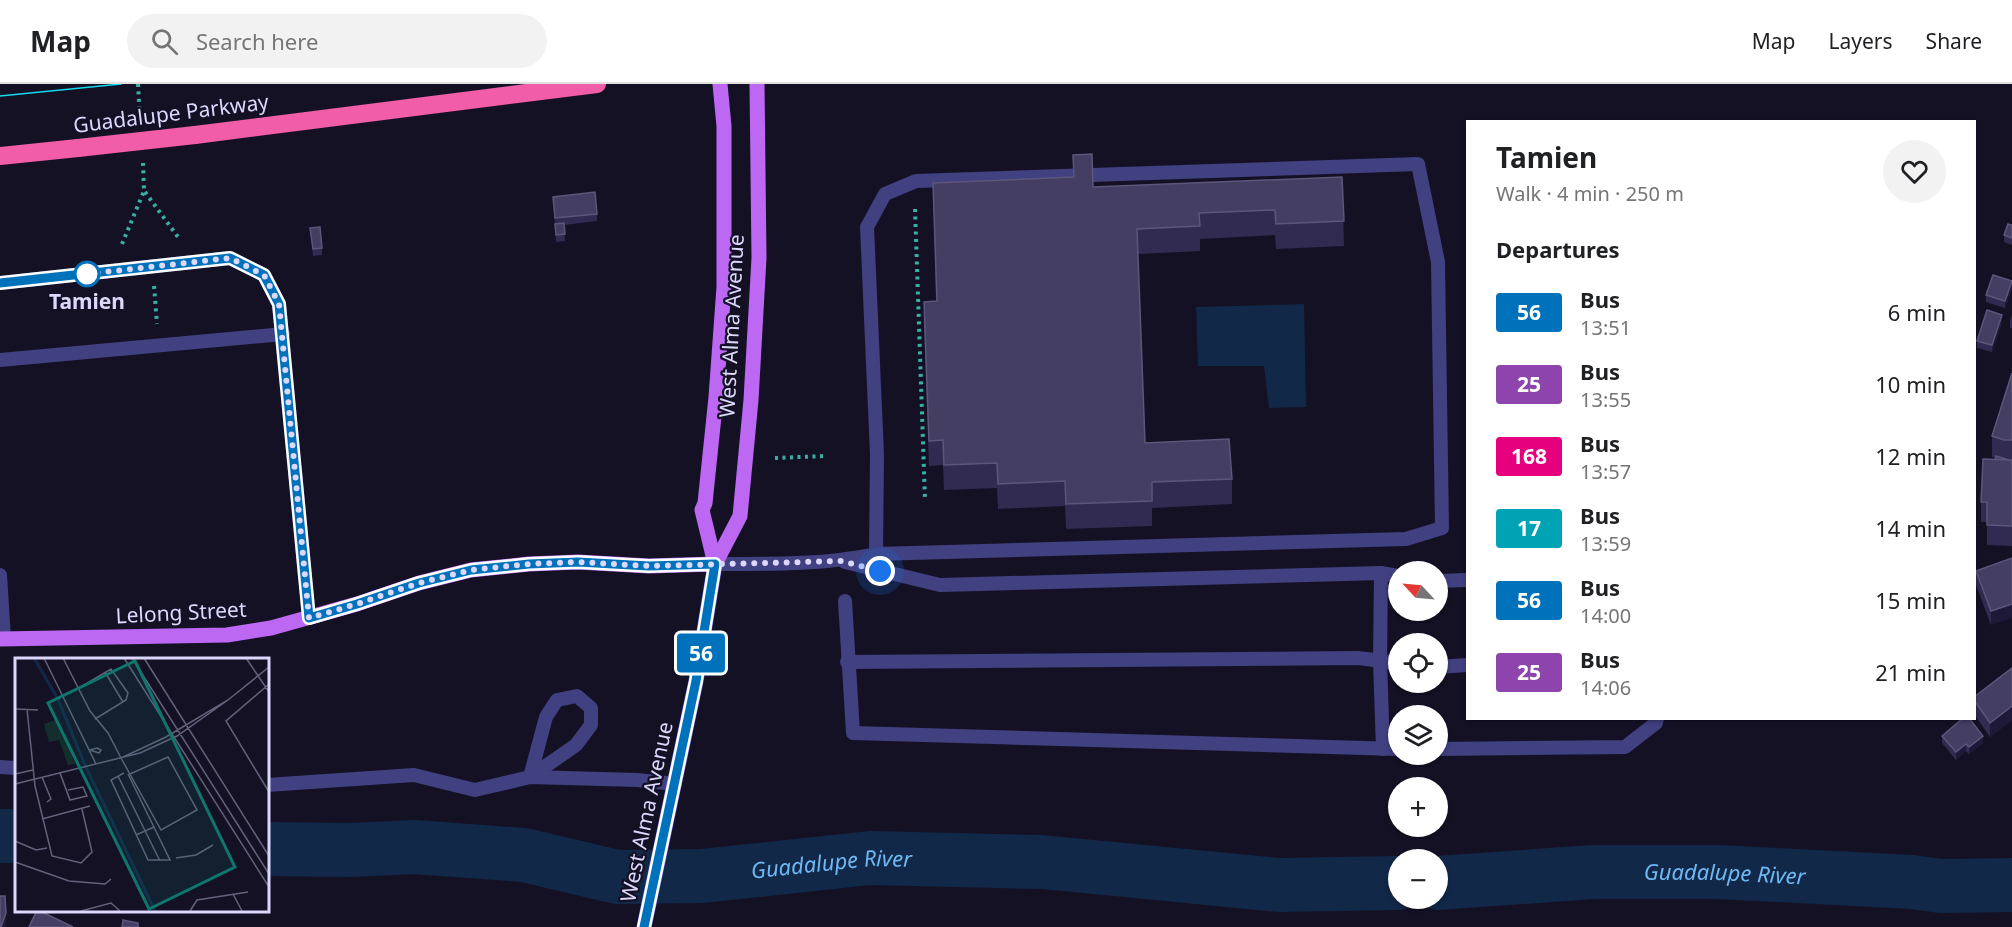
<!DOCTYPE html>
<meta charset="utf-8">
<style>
body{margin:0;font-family:"Noto Sans",sans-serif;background:#f2f2f2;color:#202124;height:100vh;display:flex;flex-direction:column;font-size:22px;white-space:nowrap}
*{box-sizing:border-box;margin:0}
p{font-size:20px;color:#757577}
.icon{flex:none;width:33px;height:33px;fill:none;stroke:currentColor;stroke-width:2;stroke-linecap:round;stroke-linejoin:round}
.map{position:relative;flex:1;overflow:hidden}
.details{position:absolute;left:1466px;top:36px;width:510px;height:600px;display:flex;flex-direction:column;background:#fff;border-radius:0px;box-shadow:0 2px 4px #0004}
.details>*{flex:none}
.badge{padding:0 12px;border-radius:4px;font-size:21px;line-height:39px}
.needle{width:39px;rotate:296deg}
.fabs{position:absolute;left:1388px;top:477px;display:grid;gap:12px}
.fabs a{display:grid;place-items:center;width:60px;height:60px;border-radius:50%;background:#fff;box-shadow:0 2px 4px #0004;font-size:30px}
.you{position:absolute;width:30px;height:30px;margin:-15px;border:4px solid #fff;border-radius:50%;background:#1a73e8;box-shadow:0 0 0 9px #1a73e833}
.map>.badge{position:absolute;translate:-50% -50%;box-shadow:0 0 0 3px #fff}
h2{padding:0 30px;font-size:22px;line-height:54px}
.round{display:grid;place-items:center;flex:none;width:63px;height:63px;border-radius:32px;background:#f2f2f2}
.headline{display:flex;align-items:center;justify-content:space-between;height:102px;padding:0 30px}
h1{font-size:28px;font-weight:700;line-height:45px}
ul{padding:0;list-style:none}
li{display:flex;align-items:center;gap:18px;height:72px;padding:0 30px}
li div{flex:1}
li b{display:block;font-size:22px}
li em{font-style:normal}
li .badge{min-width:66px;font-weight:700;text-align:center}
header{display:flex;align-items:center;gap:36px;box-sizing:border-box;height:84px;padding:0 30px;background:#fff;border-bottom:2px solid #e0e0e0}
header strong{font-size:28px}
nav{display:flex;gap:33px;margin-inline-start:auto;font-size:21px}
.search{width:420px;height:54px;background:#f2f2f2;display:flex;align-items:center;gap:15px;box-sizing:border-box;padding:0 21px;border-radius:33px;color:#757577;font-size:22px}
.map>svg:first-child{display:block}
</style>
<header>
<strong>Map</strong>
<div class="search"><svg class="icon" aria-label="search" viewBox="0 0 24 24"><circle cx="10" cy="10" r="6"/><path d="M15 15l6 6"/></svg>Search here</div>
<nav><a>Map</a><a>Layers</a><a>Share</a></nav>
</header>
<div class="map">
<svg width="2012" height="843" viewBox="0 0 2012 843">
<rect width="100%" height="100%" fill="#141125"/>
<polygon fill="#122848" points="1304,220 1306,323 1269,324 1264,282 1198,282 1196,223"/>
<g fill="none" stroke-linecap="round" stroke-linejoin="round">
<g stroke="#122848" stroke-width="54">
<polyline points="0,752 16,752"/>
<path id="s1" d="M267,765l84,1 63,-3 110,8 93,22 85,-1 168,-18 172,4 237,23 119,-2"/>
<path id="s2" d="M1437,799l156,-11h126l192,10 30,4 71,-1"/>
</g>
<g stroke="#39afa5" stroke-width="4" stroke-dasharray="3 4.5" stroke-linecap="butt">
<polyline points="138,0 140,35"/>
<polyline points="145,108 178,153"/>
<polyline points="915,125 925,416"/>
<polyline points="122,160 144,107 143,79"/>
<polyline points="154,202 157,240"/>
<polyline points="775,374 826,372"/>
</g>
<g stroke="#414080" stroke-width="14">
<polyline points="0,199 230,174 264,191 279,220 309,534"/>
<polyline points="0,276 283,250"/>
<polyline points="845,478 940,501 1381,489 1398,492"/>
<path d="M715,480c54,0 108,1 161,-10l530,-15 36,-11 -4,-266 -20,-98 -502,17 -31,13 -18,33 10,227 -1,100"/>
<polyline points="1381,489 1380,577 1383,665"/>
<polyline points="0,491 4,555"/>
<polyline points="1437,497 1467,496"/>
<polyline points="845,517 853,649 1398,665"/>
<polyline points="847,578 1358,574 1398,579"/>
<polyline points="1437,583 1467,581"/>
<polygon points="577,612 591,624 591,641 576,661 530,693 546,633 557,616"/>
<polyline points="1437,665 1625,663 1656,639 1657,634"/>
<polyline points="0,683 16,684"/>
<polyline points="267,701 414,691 475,706 530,693 637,696 675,700"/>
</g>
<polyline stroke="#7777f4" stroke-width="15" points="644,843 696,597 715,480"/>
<g stroke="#bc68f3" stroke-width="15">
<polyline points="715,480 740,432 751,316 759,174 757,0"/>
<polyline points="715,480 702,426 705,419 716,313 724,203 724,42 720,0"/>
<polyline points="0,555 227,551 271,544 357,520 419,499 471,486 529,480 578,478 649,482 715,480"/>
</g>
<g stroke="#f25da7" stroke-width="18">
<polyline points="195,51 597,0"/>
<polyline points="0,72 78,64"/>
</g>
<polyline stroke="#13dbed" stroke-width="1.5" points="0,12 121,0"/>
<polyline stroke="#f25da7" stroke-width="18" points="78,64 195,51"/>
</g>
<g fill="#322b51">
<polygon points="1073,71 1093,103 1342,93 1344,162 1276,165 1275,151 1200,155 1200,167 1138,170 1145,359 1232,395 1232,420 1152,424 1152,442 1066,445 1065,422 998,425 997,404 944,406 943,381 929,382 924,243 924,218 936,217 933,99 1073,93"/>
<polygon points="553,113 597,130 597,137 564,141 565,157 556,158"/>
<polygon points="2012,141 2012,161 2004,158 2004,151"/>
<polygon points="310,144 322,164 322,171 313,172"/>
<polygon points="2012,204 2005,224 1986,218 1986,211"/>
<polygon points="2012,231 2012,244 2010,244 2010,237"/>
<polygon points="2002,238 1992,268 1977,264 1977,257"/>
<polygon points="2012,289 2012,462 1987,461 1987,438 1981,438 1981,418 1996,374 1992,373 1992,352"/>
<polygon points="2012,474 1991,541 1976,501 1976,487"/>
<polygon points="2012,584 2012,636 1990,653 1974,630 1974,613"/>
<polygon points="1942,652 1983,659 1969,670 1966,667 1956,676 1942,659"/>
</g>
<g fill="#1e1938">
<polygon points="2012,197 2012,204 2005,224 2005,217"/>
<polygon points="2002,231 2002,238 1992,268 1992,261"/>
<polygon points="2012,520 2012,534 1991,541 1991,527"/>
<polygon points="2012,622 2012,636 1990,653 1990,639"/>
<polygon points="1983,652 1983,659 1969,670 1969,663"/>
<polygon points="1966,660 1966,667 1956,676 1956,668"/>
<polygon points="6,829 6,843 1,843"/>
</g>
<g fill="#443e63" stroke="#5c567b" stroke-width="1.5">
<polygon points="1092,70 1093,103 1342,93 1344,137 1276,140 1275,126 1199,129 1200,142 1137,145 1145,359 1229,355 1232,395 1152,398 1152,417 1066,420 1065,397 998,400 997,379 944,381 943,356 929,357 924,218 937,217 933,99 1074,93 1073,71"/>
<polygon points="595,108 597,130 555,134 553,113"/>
<polygon points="564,139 565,150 556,151 555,140"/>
<polygon points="2008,140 2012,141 2012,154 2004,151"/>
<polygon points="320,143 322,164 313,165 310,144"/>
<polygon points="1993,191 2012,197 2005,217 1986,211"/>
<polygon points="1987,226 2002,231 1992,261 1977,257"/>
<polygon points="2012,289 2012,356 2004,356 1992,352"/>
<polygon points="1996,372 2009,376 1995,376"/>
<polygon points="1983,375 2012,376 2012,442 1987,441 1987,418 1981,418"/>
<polygon points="2012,474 2012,520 1991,527 1976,487"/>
<polygon points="2012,584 2012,622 1990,639 1974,616 1974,613"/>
<polygon points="1963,634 1969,634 1983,652 1969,663 1966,660 1956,668 1942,652"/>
<polygon points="0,812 5,812 6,829 1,843 0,843"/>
<polygon points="37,826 38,826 73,843 29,843"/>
<polygon points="123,836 138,839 138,843 122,843"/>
</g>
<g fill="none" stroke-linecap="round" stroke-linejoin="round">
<g stroke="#fff" stroke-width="14">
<polyline id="line" points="0,199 230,174 264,191 279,220 309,534 357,520 419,499 471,486 529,480 578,478 649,482 715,480 696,597 644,843"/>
</g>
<use href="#line" stroke="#0072bc" stroke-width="9"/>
<polyline stroke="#dbd8fc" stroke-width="6" stroke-dasharray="0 10.8" points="87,190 230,174 264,191 279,220 309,534 357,520 419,499 471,486 529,480 578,478 649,482 841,477 880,487"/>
</g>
<circle fill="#fff" stroke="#0072bc" stroke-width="3" cx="87" cy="190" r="12"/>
<g text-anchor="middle" stroke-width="4.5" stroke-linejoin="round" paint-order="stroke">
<g font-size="21" fill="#dbd8fc" stroke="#141125">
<text transform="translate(171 30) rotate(-7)" y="7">Guadalupe Parkway</text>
<text transform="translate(732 242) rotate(-87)" y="7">West Alma Avenue</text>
<text transform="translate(181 529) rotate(-3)" y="7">Lelong Street</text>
<text transform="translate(647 728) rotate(-78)" y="7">West Alma Avenue</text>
</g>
<g font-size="21" font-weight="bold" fill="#dbd8fc" stroke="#141125">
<text x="87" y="225">Tamien</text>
</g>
<g font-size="22" font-style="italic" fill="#6eb8f4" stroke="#141125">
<text dy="8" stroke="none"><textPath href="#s1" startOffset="568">Guadalupe River</textPath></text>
<text dy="8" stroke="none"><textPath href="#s2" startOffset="288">Guadalupe River</textPath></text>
</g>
</g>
<g transform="translate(15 574)">
<rect width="254" height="254" fill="#141125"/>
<path d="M40,62l8,14 12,30 -7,1 -9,-25 -10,2 -5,-18z" fill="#142e2d"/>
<path fill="none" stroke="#122848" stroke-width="3" d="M19,0l24,41 26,64 71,148"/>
<path fill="none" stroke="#64617b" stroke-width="1.5" d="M29,0l52,106M48,0l27,53 18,22 13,25M109,0l145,229M117,0l137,216M129,0l125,198M231,0l23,34M90,14l18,30M253,27l-42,36 43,71M64,30l32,-19 17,24 -2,7 -31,19M0,51l23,1M12,51l8,77 17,70 29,7 11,-11 -10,-43M82,90l4,2 -2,3 -9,-3zM106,100l40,72 36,-20 -29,-53 -38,17M106,100l45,-21 62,-37 41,-33M45,115l10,27 17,-4 -4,-9 -15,3M109,115l-13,7 37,80h22l-42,-86M0,116l18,-4M103,118l42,85M27,119l9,22 -4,3M0,126l125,-31 37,-17 51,-36M27,161l48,-13M121,177l18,-8M0,183l21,9 11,-2M161,200l20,-3 17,-10M0,204l54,19 36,3 6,-5M218,236l9,17M66,253l30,-8 9,8M175,253l7,-11 51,-8"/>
<path fill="#0f766e" fill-opacity="0.15" stroke="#0f766e" stroke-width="3" d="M120,3l100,206 -86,42 -101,-206z"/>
<rect width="254" height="254" fill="none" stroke="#dbd8fc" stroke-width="3"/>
</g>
</svg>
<div class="fabs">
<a><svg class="needle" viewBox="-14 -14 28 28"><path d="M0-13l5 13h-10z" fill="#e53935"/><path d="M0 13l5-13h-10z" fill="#757577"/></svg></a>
<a><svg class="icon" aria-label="locate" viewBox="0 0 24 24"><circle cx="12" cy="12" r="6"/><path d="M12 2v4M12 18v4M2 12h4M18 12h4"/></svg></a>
<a><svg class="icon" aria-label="layers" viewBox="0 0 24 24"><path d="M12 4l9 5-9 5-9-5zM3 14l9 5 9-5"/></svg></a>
<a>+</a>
<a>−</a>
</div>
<div class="you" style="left:880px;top:487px"></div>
<b class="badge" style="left:701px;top:569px;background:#0072bc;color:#fff">56</b>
<section class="details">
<div class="headline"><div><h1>Tamien</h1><p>Walk · 4 min · 250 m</p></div><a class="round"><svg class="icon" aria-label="heart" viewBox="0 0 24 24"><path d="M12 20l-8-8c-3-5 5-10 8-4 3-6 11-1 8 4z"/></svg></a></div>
<h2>Departures</h2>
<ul>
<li><span class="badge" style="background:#0072bc;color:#fff">56</span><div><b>Bus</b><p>13:51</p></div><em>6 min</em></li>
<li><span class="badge" style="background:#8e44ad;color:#fff">25</span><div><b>Bus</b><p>13:55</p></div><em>10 min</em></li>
<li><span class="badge" style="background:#e6007e;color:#fff">168</span><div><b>Bus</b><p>13:57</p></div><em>12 min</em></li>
<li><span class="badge" style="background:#00a3b4;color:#fff">17</span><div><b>Bus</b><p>13:59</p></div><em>14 min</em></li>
<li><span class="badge" style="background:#0072bc;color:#fff">56</span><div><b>Bus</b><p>14:00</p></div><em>15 min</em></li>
<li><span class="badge" style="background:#8e44ad;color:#fff">25</span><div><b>Bus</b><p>14:06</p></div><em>21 min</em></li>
</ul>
</section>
</div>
